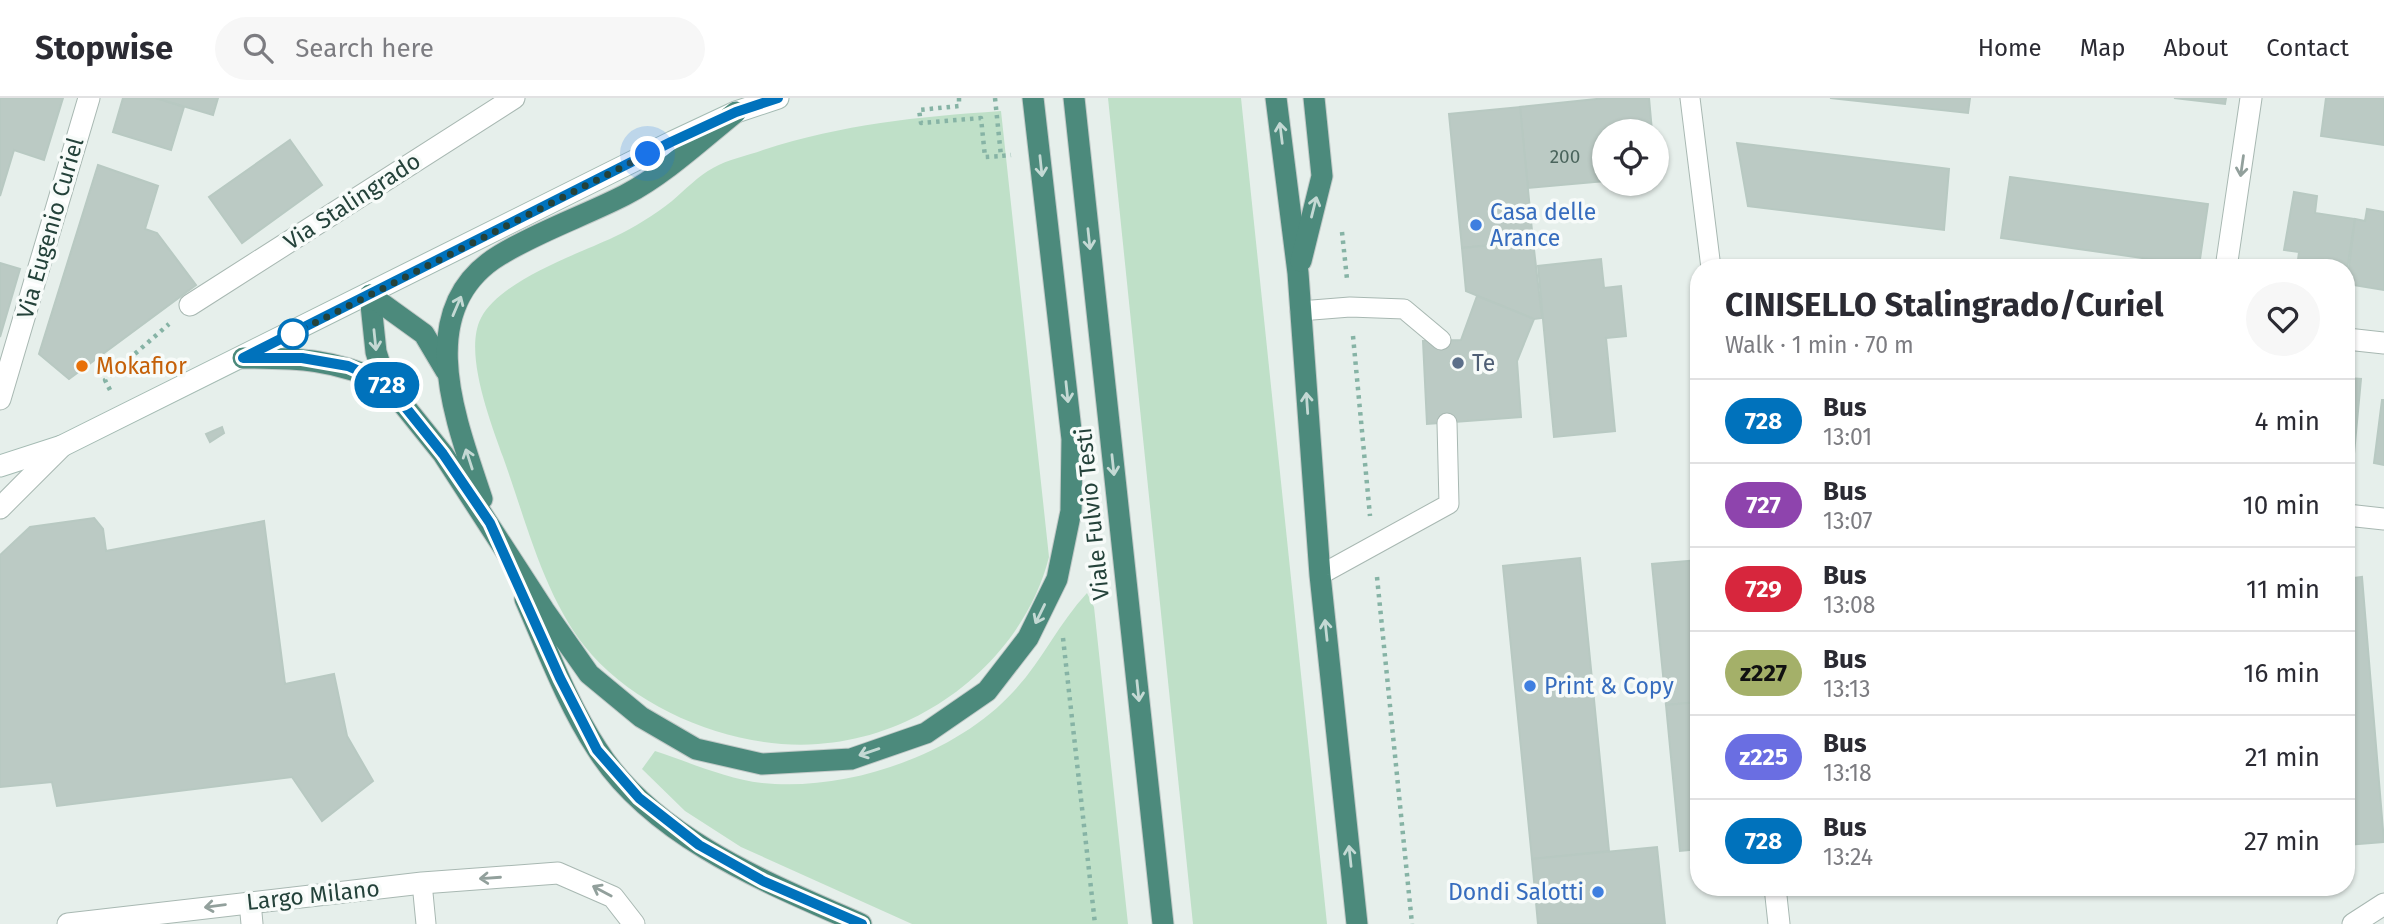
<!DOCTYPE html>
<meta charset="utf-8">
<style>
body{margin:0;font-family:"Fira Sans",sans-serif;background:#f7f7f7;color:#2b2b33;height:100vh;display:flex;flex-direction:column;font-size:26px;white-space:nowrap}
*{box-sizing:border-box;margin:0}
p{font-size:23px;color:#7c7c81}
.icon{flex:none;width:38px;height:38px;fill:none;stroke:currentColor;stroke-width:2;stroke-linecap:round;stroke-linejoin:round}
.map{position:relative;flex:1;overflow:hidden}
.drawer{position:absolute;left:1690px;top:161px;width:665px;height:637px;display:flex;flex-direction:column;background:#fff;border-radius:28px;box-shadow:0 2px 5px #0004}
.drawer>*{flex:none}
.badge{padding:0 14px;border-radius:23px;font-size:24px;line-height:46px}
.buttons{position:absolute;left:1592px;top:21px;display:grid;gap:14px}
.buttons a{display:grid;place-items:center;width:77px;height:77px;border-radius:50%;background:#fff;box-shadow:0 2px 5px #0004;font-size:35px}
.you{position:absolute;width:35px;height:35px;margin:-18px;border:5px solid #fff;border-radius:50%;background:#1a73e8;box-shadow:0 0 0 10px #1a73e833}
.map>.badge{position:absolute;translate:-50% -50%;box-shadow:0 0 0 4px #fff}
.round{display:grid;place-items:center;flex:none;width:74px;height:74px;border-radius:37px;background:#f7f7f7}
.head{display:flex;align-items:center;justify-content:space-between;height:119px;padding:0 35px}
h1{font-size:33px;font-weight:700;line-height:52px}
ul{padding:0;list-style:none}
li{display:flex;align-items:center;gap:21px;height:84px;padding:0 35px;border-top:2px solid #e1e1e2}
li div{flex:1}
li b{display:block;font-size:26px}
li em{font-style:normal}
li .badge{min-width:77px;font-weight:700;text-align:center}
header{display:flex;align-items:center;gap:42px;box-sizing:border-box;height:98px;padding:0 35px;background:#fff;border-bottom:2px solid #e1e1e2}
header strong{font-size:33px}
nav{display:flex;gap:38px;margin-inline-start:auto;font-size:24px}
.search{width:490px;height:63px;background:#f7f7f7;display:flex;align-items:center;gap:18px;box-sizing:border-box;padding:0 24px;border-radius:38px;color:#7c7c81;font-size:26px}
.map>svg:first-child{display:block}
</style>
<header>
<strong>Stopwise</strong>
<div class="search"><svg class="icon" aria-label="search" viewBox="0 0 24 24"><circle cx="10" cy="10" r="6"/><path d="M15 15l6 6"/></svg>Search here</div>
<nav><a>Home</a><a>Map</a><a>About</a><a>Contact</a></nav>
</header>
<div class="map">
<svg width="2384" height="826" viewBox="0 0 2384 826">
<rect width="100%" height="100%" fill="#e6efeb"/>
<g fill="#bfe0c8">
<polygon points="1108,0 1241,0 1327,826 1193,826"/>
<path d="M1001,13l48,446c-26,102 -125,180 -231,187 -79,6 -173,-30 -226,-89 -47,-53 -65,-132 -89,-198 -12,-34 -40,-105 -22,-139 20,-38 95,-63 133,-81 21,-10 40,-22 58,-36 13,-11 26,-25 41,-33 15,-9 34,-12 50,-18 81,-26 153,-33 238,-39z"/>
<path d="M1087,495l7,14 34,317h-216l-171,-77 -56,-36 -43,-42 13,-18c34,11 71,28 107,32 85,9 194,-28 252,-92 28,-30 45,-68 73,-98z"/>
</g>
<g fill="#bbcac4" stroke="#b8c9c2" stroke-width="2">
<polygon points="0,0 63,0 44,62 14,52 0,98"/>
<polygon points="123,0 156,0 184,9 171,52 113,34"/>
<polygon points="156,0 218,0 213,17"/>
<polygon points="1606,0 1649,0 1652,33 1605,33 1605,83 1528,90 1520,9"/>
<polygon points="1830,0 1970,0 1968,15"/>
<polygon points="2174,0 2226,0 2225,6"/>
<polygon points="2326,0 2384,0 2384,47 2321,38"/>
<polygon points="1520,9 1533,143 1462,150 1449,16"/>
<polygon points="290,42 322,87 242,145 209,99"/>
<polygon points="1737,45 1949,71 1944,132 1748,108"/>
<polygon points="98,67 158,88 145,131 157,135 196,187 69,281 39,256"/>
<polygon points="2010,79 2208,106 2199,168 2001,140"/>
<polygon points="2294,94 2317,98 2315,115 2355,121 2347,171 2297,170 2299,154 2284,152"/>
<polygon points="2367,111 2384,114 2384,192 2347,186 2355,121 2365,123"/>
<polygon points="1533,143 1542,220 1534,221 1466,193 1462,150"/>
<polygon points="1601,161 1604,190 1621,188 1626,238 1606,240 1615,333 1554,339 1538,168"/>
<polygon points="0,165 20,171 0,239"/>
<polygon points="1477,198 1534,221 1517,263 1521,319 1427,326 1423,243 1461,242"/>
<polygon points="2347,280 2361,281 2354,356 2347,356"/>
<polygon points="2382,302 2384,302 2384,367 2374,365"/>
<polygon points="222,329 224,335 210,344 206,336"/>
<polygon points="94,420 103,431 106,453 264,423 285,586 334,576 347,638 373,683 322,723 292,679 57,708 52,684 0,689 0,457 30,429"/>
<polygon points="1580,460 1609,753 1532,761 1503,468"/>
<polygon points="1699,462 1699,604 1666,607 1652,466"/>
<polygon points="2362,479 2384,744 2347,747 2347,481"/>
<polygon points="1699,604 1699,751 1680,753 1666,607"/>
<polygon points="1657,749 1665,826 1538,826 1532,761"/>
</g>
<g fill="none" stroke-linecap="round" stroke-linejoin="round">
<g stroke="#a8b8b2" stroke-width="21">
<g id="service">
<polyline points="1690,0 1711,170"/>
<polyline points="1300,213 1350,209 1404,211 1441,242"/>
<polyline points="1320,477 1449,406 1447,325"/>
<polyline points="422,785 426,826"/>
</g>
</g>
<g stroke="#a8b8b2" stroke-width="23">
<g id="minor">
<polyline points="2226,170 2251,0"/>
<polyline points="190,207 514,0"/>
<polyline points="2347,241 2384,245"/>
<polyline points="0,301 89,0"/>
<polyline points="0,410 62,348"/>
<polyline points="2347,417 2384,421"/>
<polyline points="1775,789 1779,826"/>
<polyline points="250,804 252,826"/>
<polyline points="68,826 422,785 558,775 613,799 634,826"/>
<polyline points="2353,826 2384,806"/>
</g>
</g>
<g stroke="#a4bbb3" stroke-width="23">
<polyline id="secondary" points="0,368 62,348 672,44 736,14 778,0"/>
</g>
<g stroke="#c2cac8" stroke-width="23">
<g id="trunk">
<polyline points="1074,0 1163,826"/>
<polyline points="1276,0 1298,175 1320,477 1357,826"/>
<polyline points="1301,163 1322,78 1314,0"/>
<polyline points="370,197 376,254 386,285 443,356 544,512 589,576 641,619 696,651 762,666 851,661 926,635 987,593 1028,540 1057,481 1071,413 1072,341 1033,0"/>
<polyline points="370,197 424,236 446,273"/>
<path d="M243,260c57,0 90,1 143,25"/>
<path d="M482,401c-25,-76 -72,-190 18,-244 39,-24 84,-39 125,-60 40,-21 75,-54 111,-83"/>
<path d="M525,501c22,50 42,104 72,150 56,89 173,135 264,175"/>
</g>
</g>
<g stroke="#86b3a5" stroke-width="4.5" stroke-dasharray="3.5 5" stroke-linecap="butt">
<polyline points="959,0 959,8 919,12 921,25 981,20 985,59 1001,58"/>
<polyline points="995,0 1001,58 1011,57"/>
<polyline points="1342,134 1347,181"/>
<polyline points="1353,238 1370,418"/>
<polyline points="110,292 105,282 169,226"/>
<polyline points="1377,479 1412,826"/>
<polyline points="1063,540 1095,826"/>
</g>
<use href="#service" stroke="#fff" stroke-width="19"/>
<use href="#minor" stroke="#fff" stroke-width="21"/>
<use href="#secondary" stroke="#fff" stroke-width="21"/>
<use href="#trunk" stroke="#4c8a7c" stroke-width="21"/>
</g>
<defs><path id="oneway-shaft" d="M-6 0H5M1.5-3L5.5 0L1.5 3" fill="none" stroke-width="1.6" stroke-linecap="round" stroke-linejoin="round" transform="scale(1.75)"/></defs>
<g stroke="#c4d9d4">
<use href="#oneway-shaft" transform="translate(1281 35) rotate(-97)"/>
<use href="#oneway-shaft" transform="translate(1041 68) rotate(84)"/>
<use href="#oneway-shaft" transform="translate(1314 109) rotate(-76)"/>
<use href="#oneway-shaft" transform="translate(1089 141) rotate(84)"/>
<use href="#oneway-shaft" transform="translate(457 208) rotate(-67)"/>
<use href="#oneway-shaft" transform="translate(375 242) rotate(84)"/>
<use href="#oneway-shaft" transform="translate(1067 294) rotate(84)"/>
<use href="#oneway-shaft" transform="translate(1307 305) rotate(-94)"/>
<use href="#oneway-shaft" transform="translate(469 361) rotate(-108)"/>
<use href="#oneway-shaft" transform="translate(1113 367) rotate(84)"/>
<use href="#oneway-shaft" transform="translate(1040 516) rotate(116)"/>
<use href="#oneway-shaft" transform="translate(1326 532) rotate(-96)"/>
<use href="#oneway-shaft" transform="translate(1138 593) rotate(84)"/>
<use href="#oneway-shaft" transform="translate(869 654) rotate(161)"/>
<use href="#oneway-shaft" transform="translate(1350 758) rotate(-96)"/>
</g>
<g stroke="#92a09c">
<use href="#oneway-shaft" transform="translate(2242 68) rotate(98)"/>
<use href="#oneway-shaft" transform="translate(490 780) rotate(176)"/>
<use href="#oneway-shaft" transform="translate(602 793) rotate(-152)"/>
<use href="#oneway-shaft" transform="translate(215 808) rotate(173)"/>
</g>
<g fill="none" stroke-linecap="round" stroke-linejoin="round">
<g stroke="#fff" stroke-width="16">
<polyline id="line" points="778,0 736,14 671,44 243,260 302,260 348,268 386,285 443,356 490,425 560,580 597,652 639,700 699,747 763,783 862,826"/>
</g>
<use href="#line" stroke="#0072bc" stroke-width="10"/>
<polyline stroke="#24423a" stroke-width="7" stroke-dasharray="0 12.6" points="293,236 648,56"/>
</g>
<g fill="#3f7fe0" stroke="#f7fbf9" stroke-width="2.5">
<circle cx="1476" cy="127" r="7"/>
<circle cx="1530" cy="588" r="7"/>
<circle cx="1598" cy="794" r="7"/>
</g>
<circle fill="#fff" stroke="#0072bc" stroke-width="3.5" cx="293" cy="236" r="14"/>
<circle fill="#5c6f8a" stroke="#f7fbf9" stroke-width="2.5" cx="1458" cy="265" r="7"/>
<circle fill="#e8710a" stroke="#f7fbf9" stroke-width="2.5" cx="82" cy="268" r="7"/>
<g text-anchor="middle" stroke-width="7" stroke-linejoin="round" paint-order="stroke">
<g font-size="19" fill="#4a645c">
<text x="1565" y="65">200</text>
</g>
<g font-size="23" fill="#24423a" stroke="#f7fbf9">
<text transform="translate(352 103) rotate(-33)" y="8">Via Stalingrado</text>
<text transform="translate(50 130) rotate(-74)" y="8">Via Eugenio Curiel</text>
<text transform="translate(1092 416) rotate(-96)" y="8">Viale Fulvio Testi</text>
<text transform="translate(313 797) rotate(-6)" y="8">Largo Milano</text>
</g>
<g font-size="23" fill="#366cbe" stroke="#f7fbf9" text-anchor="start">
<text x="1490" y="122">Casa delle<tspan x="1490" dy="26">Arance</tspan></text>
<text x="1544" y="596">Print &amp; Copy</text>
<text x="1584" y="802" text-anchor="end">Dondi Salotti</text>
</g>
<g font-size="23" fill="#4e5e75" stroke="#f7fbf9" text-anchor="start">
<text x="1472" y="273">Te</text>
</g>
<g font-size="23" fill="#c56008" stroke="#f7fbf9" text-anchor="start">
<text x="96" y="276">Mokafior</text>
</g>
</g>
</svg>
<div class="buttons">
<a><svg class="icon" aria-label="locate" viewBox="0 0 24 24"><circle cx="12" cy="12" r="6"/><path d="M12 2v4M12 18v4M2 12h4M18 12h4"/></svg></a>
</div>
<div class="you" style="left:648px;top:56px"></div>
<b class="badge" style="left:387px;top:287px;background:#0072bc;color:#fff">728</b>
<section class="drawer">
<div class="head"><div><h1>CINISELLO Stalingrado/Curiel</h1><p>Walk · 1 min · 70 m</p></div><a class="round"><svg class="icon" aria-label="heart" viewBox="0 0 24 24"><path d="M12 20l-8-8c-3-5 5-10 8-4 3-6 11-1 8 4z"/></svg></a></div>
<ul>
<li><span class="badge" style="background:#0072bc;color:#fff">728</span><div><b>Bus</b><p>13:01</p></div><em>4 min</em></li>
<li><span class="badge" style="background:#8e44ad;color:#fff">727</span><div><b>Bus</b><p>13:07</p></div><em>10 min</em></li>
<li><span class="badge" style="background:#d7263d;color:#fff">729</span><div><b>Bus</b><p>13:08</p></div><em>11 min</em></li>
<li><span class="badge" style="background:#a4b069;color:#111">z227</span><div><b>Bus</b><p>13:13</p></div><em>16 min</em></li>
<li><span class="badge" style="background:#6a6ee2;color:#fff">z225</span><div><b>Bus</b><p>13:18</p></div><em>21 min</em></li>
<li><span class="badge" style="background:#0072bc;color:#fff">728</span><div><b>Bus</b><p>13:24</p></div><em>27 min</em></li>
</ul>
</section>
</div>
